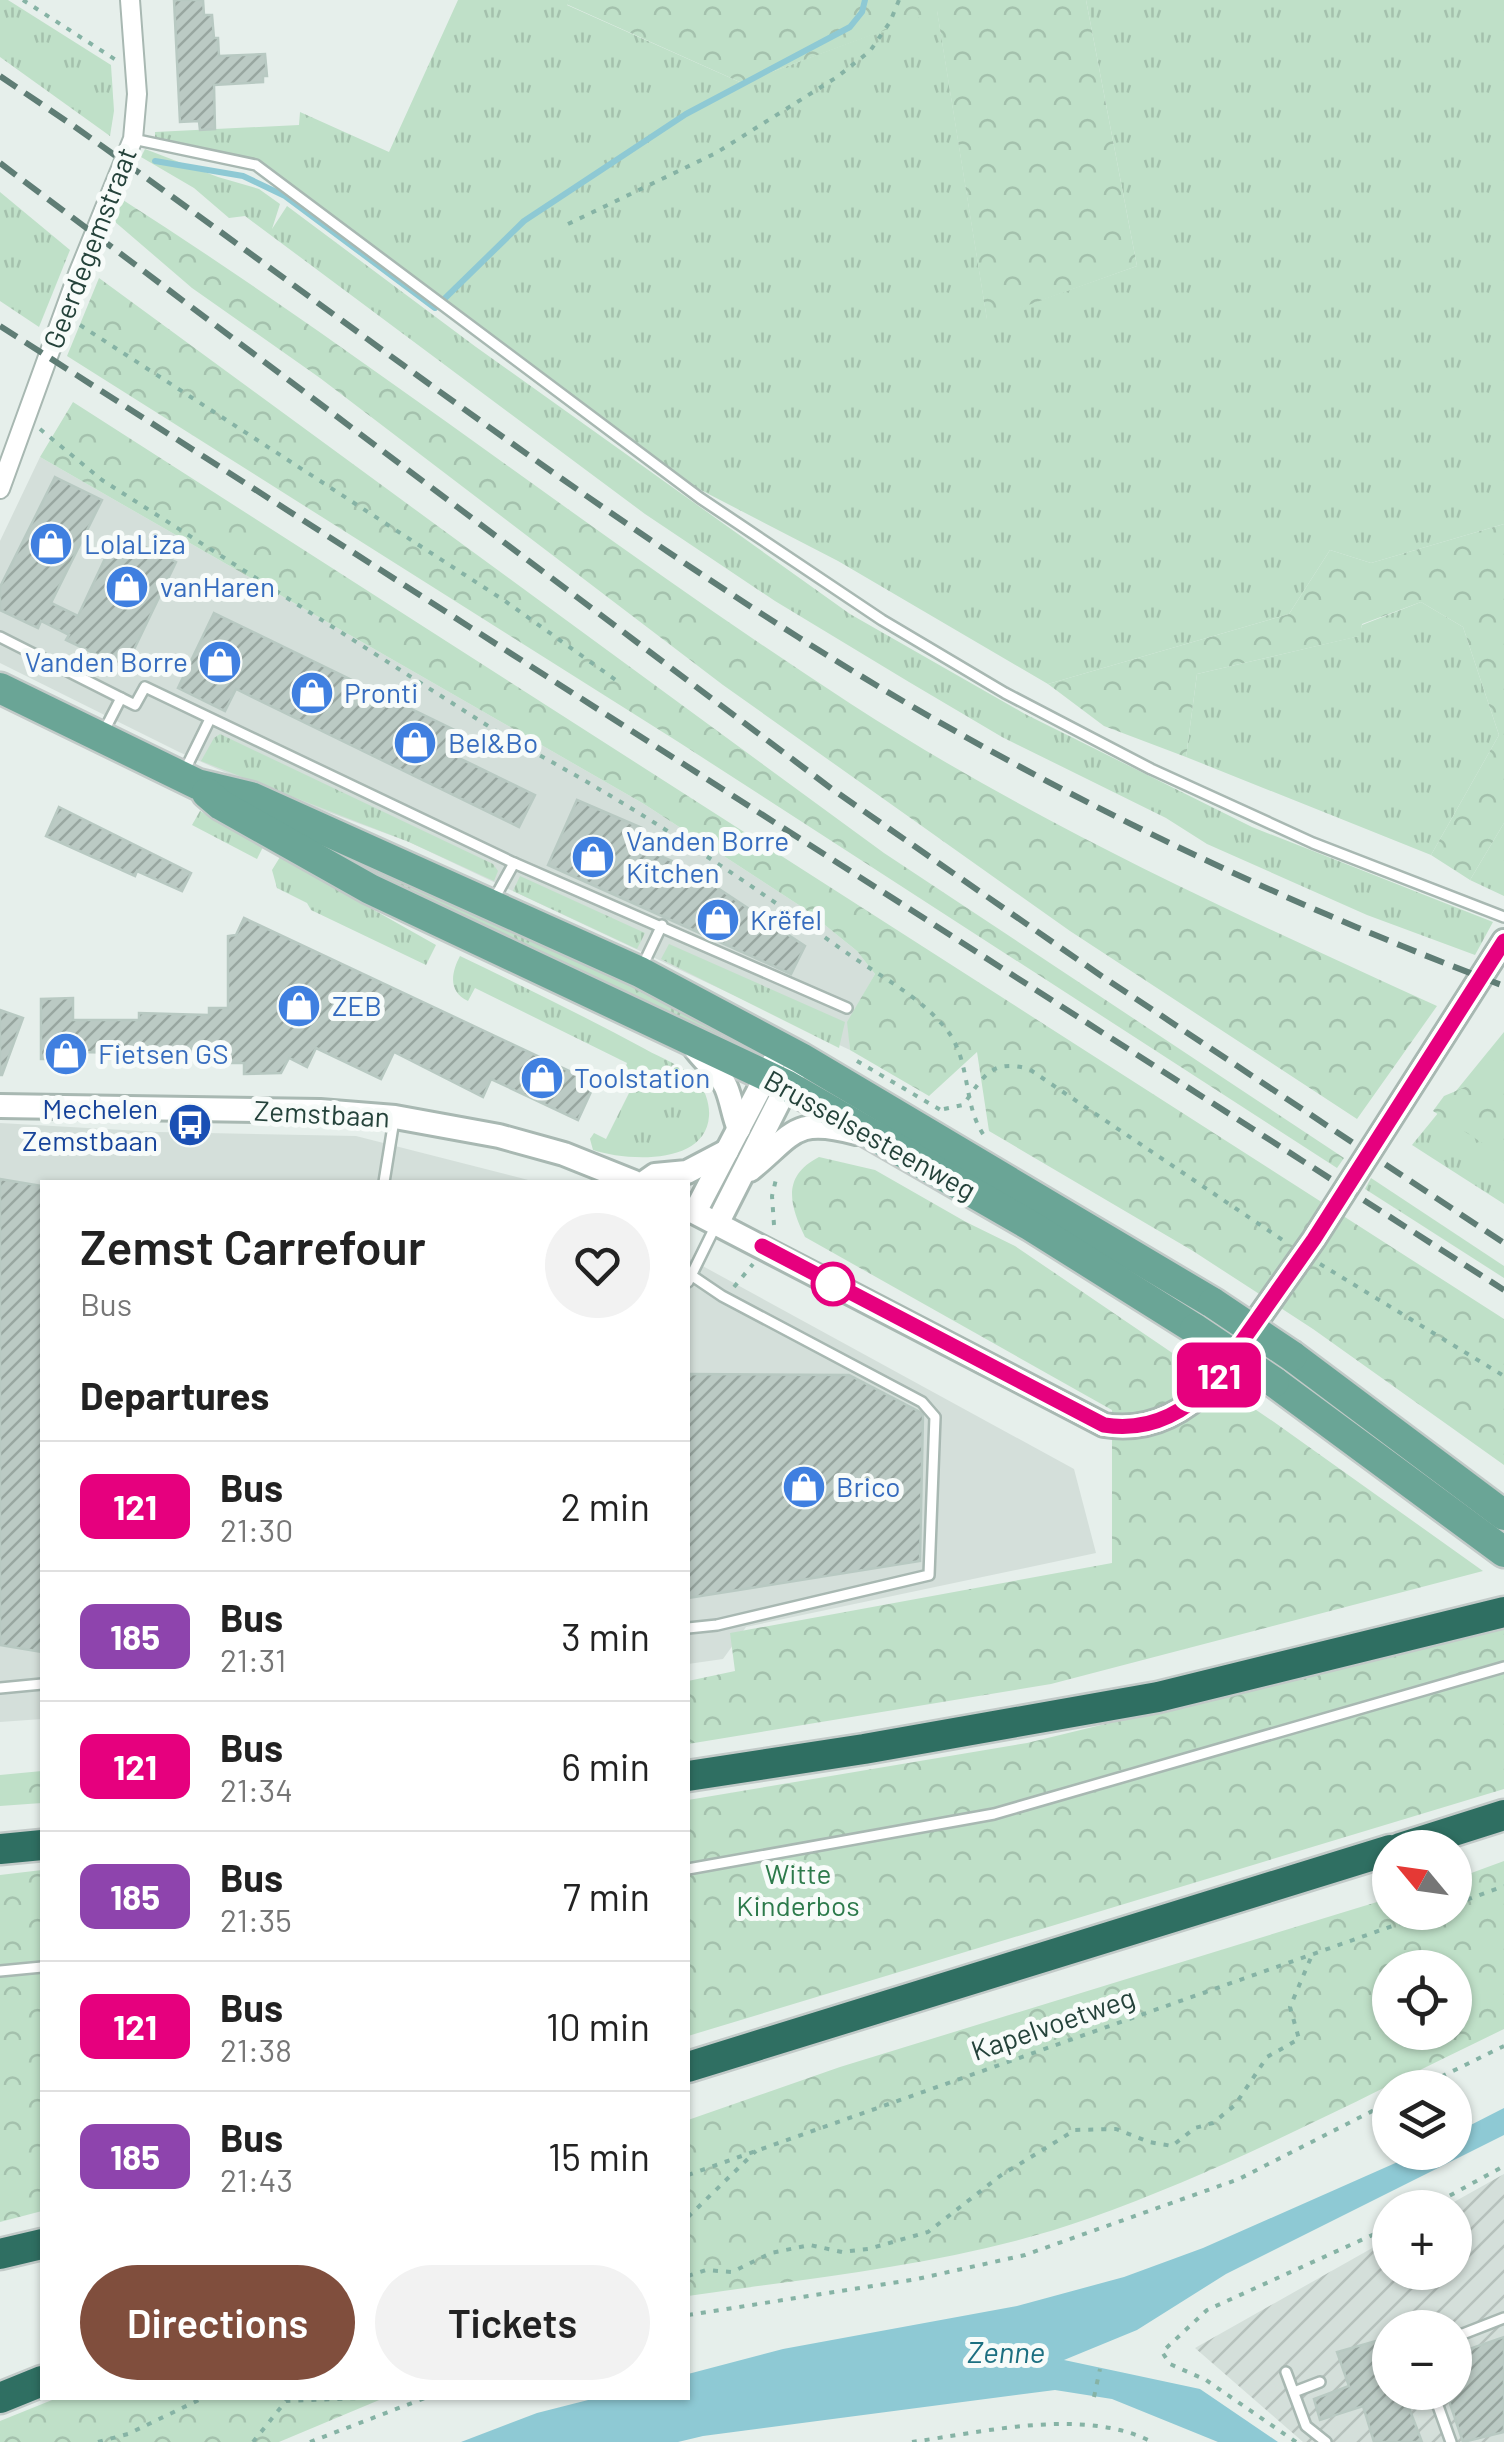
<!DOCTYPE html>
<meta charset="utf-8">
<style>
body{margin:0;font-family:Barlow,sans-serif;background:#f2f2f2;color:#222;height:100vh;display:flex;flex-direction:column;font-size:38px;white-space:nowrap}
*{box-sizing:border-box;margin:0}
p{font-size:32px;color:#767676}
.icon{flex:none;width:55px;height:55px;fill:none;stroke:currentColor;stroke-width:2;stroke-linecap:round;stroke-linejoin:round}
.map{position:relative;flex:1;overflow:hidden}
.panel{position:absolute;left:40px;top:1180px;width:650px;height:1220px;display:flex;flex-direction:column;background:#fff;border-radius:0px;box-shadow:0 2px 8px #0004}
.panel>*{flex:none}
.badge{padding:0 20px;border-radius:15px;font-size:35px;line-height:65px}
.needle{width:65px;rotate:299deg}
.controls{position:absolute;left:1372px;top:1830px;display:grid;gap:20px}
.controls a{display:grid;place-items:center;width:100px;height:100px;border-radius:50%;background:#fff;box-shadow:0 2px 8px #0004;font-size:50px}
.map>.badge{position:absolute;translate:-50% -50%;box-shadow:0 0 0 5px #fff}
h2{padding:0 40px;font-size:38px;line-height:90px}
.round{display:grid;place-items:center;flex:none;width:105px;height:105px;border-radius:52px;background:#f2f2f2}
.headline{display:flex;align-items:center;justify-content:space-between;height:170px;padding:0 40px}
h1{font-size:48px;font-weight:600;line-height:75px}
.primary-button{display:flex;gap:20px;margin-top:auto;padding:20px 40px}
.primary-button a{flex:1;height:115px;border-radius:60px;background:#804e3d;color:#fff;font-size:40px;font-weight:600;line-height:115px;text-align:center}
.primary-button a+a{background:#f2f2f2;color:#222}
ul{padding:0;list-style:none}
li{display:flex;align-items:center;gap:30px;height:130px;padding:0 40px;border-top:2px solid #e0e0e0}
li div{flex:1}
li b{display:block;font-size:38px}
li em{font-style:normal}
li .badge{min-width:110px;font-weight:700;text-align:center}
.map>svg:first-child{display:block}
</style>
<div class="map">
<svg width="1504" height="2442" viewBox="0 0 1504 2442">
<defs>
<pattern id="industrial-furrows" width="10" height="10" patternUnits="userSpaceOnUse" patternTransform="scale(2.5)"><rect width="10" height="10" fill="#d4dfda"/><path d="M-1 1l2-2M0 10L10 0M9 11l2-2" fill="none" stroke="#b6c1bc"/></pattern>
<pattern id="grass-tufts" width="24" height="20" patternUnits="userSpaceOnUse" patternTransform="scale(2.5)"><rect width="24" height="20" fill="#bfe0c8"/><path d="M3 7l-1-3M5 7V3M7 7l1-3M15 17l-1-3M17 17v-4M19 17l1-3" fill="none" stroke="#a4c1ad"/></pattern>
<pattern id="forest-crowns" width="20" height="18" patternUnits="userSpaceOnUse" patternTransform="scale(2.5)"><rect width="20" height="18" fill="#bfe0c8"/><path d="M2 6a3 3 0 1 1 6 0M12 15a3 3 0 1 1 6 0" fill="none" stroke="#a4c1ad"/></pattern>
<pattern id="building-hatch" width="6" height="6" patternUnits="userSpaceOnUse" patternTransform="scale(2.5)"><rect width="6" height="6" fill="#bbcac4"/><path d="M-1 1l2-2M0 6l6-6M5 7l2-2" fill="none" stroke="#98a6a0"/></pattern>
</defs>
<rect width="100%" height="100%" fill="#e6efeb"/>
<g fill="#d4dfda">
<polygon points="40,457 644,804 805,909 857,951 875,974 848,1022 850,1050 409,842 247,782 179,752 0,663 0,541"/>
<polygon points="0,1123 158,1132 356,1136 536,1182 42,1182 42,1719 0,1722"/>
<polygon points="688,1258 1074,1469 1096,1553 746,1627 723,1659 688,1664"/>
</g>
<path fill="url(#industrial-furrows)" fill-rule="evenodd" d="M1504,2174v268h-201l-108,-94 195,-110v34h65v-64l-10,-1zM1390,2328h65v64h-65z"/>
<g fill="url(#grass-tufts)">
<polygon points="0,0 8,0 111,65 114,111 110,136 0,57"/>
<polygon points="458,0 569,0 567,5 742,83 937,10 987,319 1137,266 1086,0 1504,0 1504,524 1371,563 1330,550 1289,614 1048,684 838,561 695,487 256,160 155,144 155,132 299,125 300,112 389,152"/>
<polygon points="145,149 218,177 259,189 280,204 272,229 287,206 476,347 850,614 1025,714 1252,827 1493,922 1475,955 1367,915 1207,844 1166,818 1002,737 909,682 775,601 645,514 245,216 229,218 194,188 141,157"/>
<polygon points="0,192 70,250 39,327 0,301"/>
<polygon points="1421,602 1463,627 1499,735 1431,855 1186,757 1197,674 1359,636 1362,625"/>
<polygon points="220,734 493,864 498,871 494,881 409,842 201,761 214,738"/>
<polygon points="200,811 263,847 257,859 192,825"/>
<polygon points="1504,823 1504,896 1470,880"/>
<polygon points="353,855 725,1028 716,1045 350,862"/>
<polygon points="280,857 436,945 426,965 311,910 307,903 277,888 272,870"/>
<polygon points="520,876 645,933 637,949 513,891"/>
<polygon points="669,944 845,1022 839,1048 661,959"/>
<path d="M460,956c62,30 124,60 185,93 16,9 40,18 52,31 8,9 13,25 12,36 -3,50 -83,45 -116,34l-3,-11 4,-6 12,6 28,-56 -12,-7 5,-13 -152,-75 -7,13c-20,-9 -17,-28 -8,-45z"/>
<polygon points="1504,1032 1504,1204 1412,1145"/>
<polygon points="1371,1178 1504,1266 1504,1278 1365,1189"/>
</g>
<g fill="url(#forest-crowns)" fill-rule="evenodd">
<polygon points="569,0 1086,0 1137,266 987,320 937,11 742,83 566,4"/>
<path d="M123,200c249,159 480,343 728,504 185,120 386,211 586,302l-80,113 -287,-188 -347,-246 -403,-307 -128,-90 -78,-67z"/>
<polygon points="99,278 884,853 1344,1158 1337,1168 680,743 67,356"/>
<polygon points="73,402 1504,1319 1504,1465 1313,1329 1193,1251 989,1131 977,1052 929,1096 850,1050 847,1022 875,974 857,951 805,909 644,804 40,457"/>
<polygon points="1504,524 1504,823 1470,880 1431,855 1499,735 1463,627 1421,602 1362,624 1360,636 1197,674 1186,757 1104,726 1048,684 1289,614 1330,550 1371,563"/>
<polygon points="1489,1077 1504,1082 1504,1157 1433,1111 1444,1096"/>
<path d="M819,1157l56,13 91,52 49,24 259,176 209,149 -432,113 -363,60v-63l47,-10 -5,-38 382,-70v-153l-307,-173c-16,-33 -23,-61 14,-80z"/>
<polygon points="1504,1627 1504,1789 688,2036 688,1800 1027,1743"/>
<polygon points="42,1771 42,1803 0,1806 0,1775"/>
<path d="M1504,1861v168c-135,65 -273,139 -414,189 -129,46 -268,58 -402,78v-176l152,-53 550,-169v14h65v-33zM1390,1968h65v64h-65z"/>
<polygon points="42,1870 42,2211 0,2222 0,1875"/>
<polygon points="57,2398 384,2398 279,2442 0,2442 0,2421"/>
</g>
<polygon fill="#8ec9d4" points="1504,2108 1504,2135 1226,2274 1137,2330 1064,2360 1200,2389 1278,2442 1218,2442 1112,2399 1055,2390 703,2436 678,2442 461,2442 537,2413 596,2398 688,2398 688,2374 783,2349 1017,2306 1124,2277 1203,2248 1418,2153 1455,2152 1455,2133"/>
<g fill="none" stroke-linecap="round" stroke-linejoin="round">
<polyline stroke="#8ec9d4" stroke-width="6" points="155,161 243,176 285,196 435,308 524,221 686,114 850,27 862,12 865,0"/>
</g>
<g fill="url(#building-hatch)" stroke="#b8c9c2" stroke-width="2.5">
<polygon points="174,0 203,0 204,15 212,15 214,38 218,38 219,56 265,54 267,76 263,76 263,82 214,85 215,129 200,130 199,121 180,122"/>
<polygon points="55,477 102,500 51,603 78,616 117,533 176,562 125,668 66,640 69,635 41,621 38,628 0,610 0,587"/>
<polygon points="214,613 467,736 457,757 535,795 519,827 236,689 225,711 178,688"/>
<polygon points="577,800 642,828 635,845 686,867 805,946 791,974 548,865"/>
<polygon points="59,807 191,873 182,891 137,871 135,876 46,836"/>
<polygon points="244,918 595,1083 578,1120 491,1079 483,1097 394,1052 381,1079 316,1048 307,1067 289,1058 281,1073 244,1074 244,1063 214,1063 210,1054 73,1052 73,1059 41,1059 41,999 73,998 73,1020 139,1020 139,1013 209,1015 209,1008 228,1008 228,936 236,935"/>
<polygon points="0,1010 23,1018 2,1075 0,1075"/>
<polygon points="0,1179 42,1186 42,1652 0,1645"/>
<polygon points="688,1374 849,1375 920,1412 923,1415 920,1561 688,1598"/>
<polygon points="1504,2337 1504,2432 1463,2442 1446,2392 1455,2392 1455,2354"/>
<polygon points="1383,2339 1390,2359 1390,2392 1403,2392 1422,2442 1374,2442 1363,2406 1320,2420 1314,2399 1349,2386 1337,2352"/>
</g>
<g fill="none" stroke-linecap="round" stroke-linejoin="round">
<g stroke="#a8b8b2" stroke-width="14">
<g id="service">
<polyline points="133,139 256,165 700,498 882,620 1005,693 1151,769 1313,843 1504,917"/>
<polyline points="0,637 121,698"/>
<polyline points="103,733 121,698 135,705 145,687 514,863 847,1008"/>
<polyline points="183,774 210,719"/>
<polyline points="493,901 514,863"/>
<polyline points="641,969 662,925"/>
<polyline points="384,1182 394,1120"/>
<polyline points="688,1273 722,1296 922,1402 935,1417 929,1575 717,1625 688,1628"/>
<polyline points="688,1282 715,1227"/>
<polyline points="0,1688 42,1684"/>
<polyline points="688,1869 994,1814 1504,1667"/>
<polyline points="0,1971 42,1967"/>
<polyline points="1455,2337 1504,2318"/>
<polyline points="1286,2372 1306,2426 1326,2442"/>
<polyline points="1294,2392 1320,2382"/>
<polyline points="1433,2392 1451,2442"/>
</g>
</g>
<g stroke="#a8b8b2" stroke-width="22">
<polyline id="minor" points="0,489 78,274 133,139 137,94 130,0"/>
</g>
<g stroke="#a8b8b2" stroke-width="28">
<g id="tertiary">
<path d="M694,1047c10,15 25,24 32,40 6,14 7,28 13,42"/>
<polyline points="0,1106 320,1111 395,1117 499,1136 564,1154 634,1182"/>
<path d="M750,1170c44,-36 44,-54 106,-37"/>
<polyline points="645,1182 655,1175 687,1172 727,1151"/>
<path d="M688,1209l416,216c43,7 78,-10 108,-41l102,-145 190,-298"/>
<polyline points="695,1212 773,1063"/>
<polyline points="717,1224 801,1058"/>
</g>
</g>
<g stroke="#c2cac8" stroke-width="35">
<g id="primary">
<polyline points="0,688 197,784 251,797 640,972 801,1058 1213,1303"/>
<polyline points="207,793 221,805 370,889 786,1085 1031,1226 1195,1329"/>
<polyline points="1292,1356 1504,1515"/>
<polyline points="1274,1382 1504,1552"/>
</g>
</g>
<g stroke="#c2cac8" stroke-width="35">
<g id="motorway">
<polyline points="688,1776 864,1749 1158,1697 1504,1612"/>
<polyline points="1400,1848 1504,1815"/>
<polyline points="0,1849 42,1845"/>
<polyline points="688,2067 1390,1850"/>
<polyline points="0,2254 42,2244"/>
<polyline points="0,2398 42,2381"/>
</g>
</g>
<g stroke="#86b3a5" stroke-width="4" stroke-dasharray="5 8" stroke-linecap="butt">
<polyline points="23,0 116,60"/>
<polyline points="568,224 716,153 837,77 870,51 890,22 899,0"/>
<polyline points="80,325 505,601 620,683"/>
<path d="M40,429l62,51 405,258c118,61 229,136 337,213 34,24 77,46 103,79 25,33 15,75 38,107"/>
<polyline points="857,1061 944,1112"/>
<path d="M944,1109l19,-4c20,-27 27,-47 66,-36l258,174"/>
<polyline points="774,1225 772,1196 777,1175"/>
<polyline points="1320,1264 1504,1376"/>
<polyline points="734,1287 753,1264"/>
<polyline points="1455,1904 1504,1886"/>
<polyline points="1418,2088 1504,2046"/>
<polyline points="688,2175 1432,1912"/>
<polyline points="1427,2208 1504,2166"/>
<polyline points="688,2217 756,2151"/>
<polyline points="688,2276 706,2270 732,2272 771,2253 810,2245 842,2252 868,2249 928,2232 1000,2176 1075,2130 1116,2129 1149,2142 1172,2146 1195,2128 1213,2123 1235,2105 1267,2057 1299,2039 1290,2007 1312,1955"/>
<polyline points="688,2315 917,2279 1025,2255 1239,2179 1390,2102"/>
<polyline points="1094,2397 1100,2369"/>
<polyline points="98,2442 128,2434 203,2398"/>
<polyline points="253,2442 286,2401 359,2398"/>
<polyline points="310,2442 425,2398"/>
<path d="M912,2442c72,-10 173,-35 240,0"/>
<polyline points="1296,2442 1206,2380 1170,2364 1162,2352 1207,2310 1390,2227"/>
</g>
<use href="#service" stroke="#fff" stroke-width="9"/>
<use href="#minor" stroke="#fff" stroke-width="18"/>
<use href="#tertiary" stroke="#fff" stroke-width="22"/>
<use href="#primary" stroke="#6aa596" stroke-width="30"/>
<use href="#motorway" stroke="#2f6f62" stroke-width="30"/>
<g stroke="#5f7d75" stroke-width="6" stroke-dasharray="20 10" stroke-linecap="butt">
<path d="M0,76l78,53c239,170 472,351 720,508 222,141 460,256 706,349"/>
<polyline points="0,163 832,789 1100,975 1504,1243"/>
<polyline points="0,326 1504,1290"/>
</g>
<g stroke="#c2cac8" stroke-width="35" stroke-linecap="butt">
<g id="primary-bridge">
<polyline points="1213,1303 1292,1356"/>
<polyline points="1195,1329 1274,1382"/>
</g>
</g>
<use href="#primary-bridge" stroke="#6aa596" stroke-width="30"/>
</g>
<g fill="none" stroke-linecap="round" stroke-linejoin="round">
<g stroke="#fff" stroke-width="22">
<path id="line" d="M762,1246l342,179c43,7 78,-10 108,-41l102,-145 190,-298"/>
</g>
<use href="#line" stroke="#e6007e" stroke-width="15"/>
</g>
<defs>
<g id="shop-disc" transform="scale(2.25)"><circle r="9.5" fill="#3f7fe0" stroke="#f7fbf9"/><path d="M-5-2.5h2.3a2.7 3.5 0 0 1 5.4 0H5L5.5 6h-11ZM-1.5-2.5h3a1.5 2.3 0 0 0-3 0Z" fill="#fff"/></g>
<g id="bus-disc" transform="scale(2.25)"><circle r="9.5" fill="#1a4fb4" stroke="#f7fbf9"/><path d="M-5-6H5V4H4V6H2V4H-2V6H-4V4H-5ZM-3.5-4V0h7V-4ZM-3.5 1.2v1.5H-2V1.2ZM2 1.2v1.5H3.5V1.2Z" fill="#fff"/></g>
</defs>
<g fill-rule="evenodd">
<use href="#shop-disc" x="51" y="544"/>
<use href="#shop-disc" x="127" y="587"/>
<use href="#shop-disc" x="220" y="662"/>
<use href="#shop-disc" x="312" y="693"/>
<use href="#shop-disc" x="415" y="743"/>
<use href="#shop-disc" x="593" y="857"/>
<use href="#shop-disc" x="718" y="920"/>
<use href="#shop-disc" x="299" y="1006"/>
<use href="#shop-disc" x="66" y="1054"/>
<use href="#shop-disc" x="542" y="1078"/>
<use href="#bus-disc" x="190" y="1125"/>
<use href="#shop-disc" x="804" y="1487"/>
</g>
<circle fill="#fff" stroke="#e6007e" stroke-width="5" cx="833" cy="1284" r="20"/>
<g text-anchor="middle" stroke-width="10" stroke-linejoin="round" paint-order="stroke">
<g font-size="28" fill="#24423a" stroke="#f7fbf9">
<text transform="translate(90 248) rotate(-69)" y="10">Geerdegemstraat</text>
<text transform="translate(322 1114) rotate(3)" y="10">Zemstbaan</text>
<text transform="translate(870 1135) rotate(29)" y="10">Brusselsesteenweg</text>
<text transform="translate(1053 2024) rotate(-19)" y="10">Kapelvoetweg</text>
</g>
<g font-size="28" fill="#366cbe" stroke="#f7fbf9" text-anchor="start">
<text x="84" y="554">LolaLiza</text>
<text x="160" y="597">vanHaren</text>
<text x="188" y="672" text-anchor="end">Vanden Borre</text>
<text x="344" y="703">Pronti</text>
<text x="448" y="753">Bel&amp;Bo</text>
<text x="626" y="851">Vanden Borre<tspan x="626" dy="32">Kitchen</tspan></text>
<text x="750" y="930">Krëfel</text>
<text x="332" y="1016">ZEB</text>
<text x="98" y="1064">Fietsen GS</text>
<text x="574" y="1088">Toolstation</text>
<text x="836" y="1497">Brico</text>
</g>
<g font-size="28" fill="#164399" stroke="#f7fbf9" text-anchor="end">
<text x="158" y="1119">Mechelen<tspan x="158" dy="32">Zemstbaan</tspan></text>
</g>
<g font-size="28" fill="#2d7a4b" stroke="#f7fbf9">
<text x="798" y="1884">Witte<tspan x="798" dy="32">Kinderbos</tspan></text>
</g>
<g font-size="30" font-style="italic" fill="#1c6f80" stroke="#f7fbf9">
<text x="1006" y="2363">Zenne</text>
</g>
</g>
</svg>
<div class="controls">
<a><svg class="needle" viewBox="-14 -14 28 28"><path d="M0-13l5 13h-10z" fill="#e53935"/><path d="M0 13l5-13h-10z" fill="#767676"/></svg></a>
<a><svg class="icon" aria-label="locate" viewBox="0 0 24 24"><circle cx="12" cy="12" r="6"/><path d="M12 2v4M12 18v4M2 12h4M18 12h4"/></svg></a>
<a><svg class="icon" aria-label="layers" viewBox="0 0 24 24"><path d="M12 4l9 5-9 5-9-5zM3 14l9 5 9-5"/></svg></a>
<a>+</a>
<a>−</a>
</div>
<b class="badge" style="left:1219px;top:1375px;background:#e6007e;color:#fff">121</b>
<section class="panel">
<div class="headline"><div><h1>Zemst Carrefour</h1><p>Bus</p></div><a class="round"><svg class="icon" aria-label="heart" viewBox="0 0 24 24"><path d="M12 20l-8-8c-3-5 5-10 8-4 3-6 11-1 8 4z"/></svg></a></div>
<h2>Departures</h2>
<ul>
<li><span class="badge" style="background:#e6007e;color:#fff">121</span><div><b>Bus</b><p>21:30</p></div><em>2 min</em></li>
<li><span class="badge" style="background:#8e44ad;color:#fff">185</span><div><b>Bus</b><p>21:31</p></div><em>3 min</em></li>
<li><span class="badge" style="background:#e6007e;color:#fff">121</span><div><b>Bus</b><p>21:34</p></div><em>6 min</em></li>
<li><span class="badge" style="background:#8e44ad;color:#fff">185</span><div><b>Bus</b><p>21:35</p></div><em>7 min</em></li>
<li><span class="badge" style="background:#e6007e;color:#fff">121</span><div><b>Bus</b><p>21:38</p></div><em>10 min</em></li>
<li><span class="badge" style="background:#8e44ad;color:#fff">185</span><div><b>Bus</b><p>21:43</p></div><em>15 min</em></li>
</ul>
<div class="primary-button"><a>Directions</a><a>Tickets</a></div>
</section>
</div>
